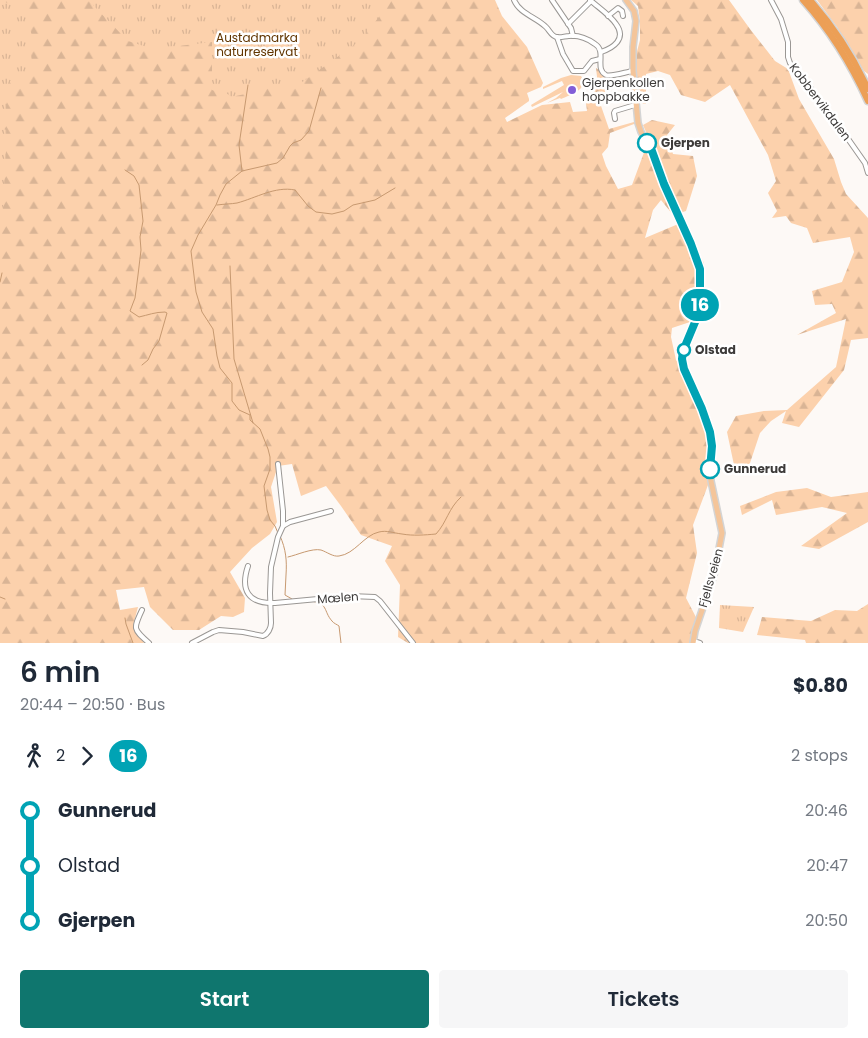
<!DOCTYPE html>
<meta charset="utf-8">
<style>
body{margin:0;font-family:Poppins,sans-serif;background:#f6f6f7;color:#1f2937;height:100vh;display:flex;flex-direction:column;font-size:19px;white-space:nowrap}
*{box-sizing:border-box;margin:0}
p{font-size:16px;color:#747a83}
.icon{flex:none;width:28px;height:28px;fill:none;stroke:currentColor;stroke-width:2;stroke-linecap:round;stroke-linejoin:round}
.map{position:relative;height:643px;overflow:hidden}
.side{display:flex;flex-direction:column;background:#fff;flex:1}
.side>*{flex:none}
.badge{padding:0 10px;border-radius:16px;font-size:18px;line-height:32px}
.map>.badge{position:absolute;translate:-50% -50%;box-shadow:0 0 0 2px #fff}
.legs{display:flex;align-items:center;gap:8px;height:55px;padding:0 20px;font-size:16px}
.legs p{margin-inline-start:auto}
.summary{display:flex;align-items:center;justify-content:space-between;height:85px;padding:0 20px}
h1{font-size:28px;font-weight:600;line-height:38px}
.button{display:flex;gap:10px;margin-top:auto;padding:10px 20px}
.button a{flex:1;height:58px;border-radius:5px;background:#0f766e;color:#fff;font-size:20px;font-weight:600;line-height:58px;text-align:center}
.button a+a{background:#f6f6f7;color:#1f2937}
ul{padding:0 20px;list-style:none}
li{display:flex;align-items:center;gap:18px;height:55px;font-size:19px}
li i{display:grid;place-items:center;width:8px;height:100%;margin:0 6px;background:currentColor}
li i::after{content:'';width:12px;height:12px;margin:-6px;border:4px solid;border-radius:50%;background:#fff}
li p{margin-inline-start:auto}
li:first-child i{background:linear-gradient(#0000 50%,currentColor 0)}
li:last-child i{background:linear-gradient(currentColor 50%,#0000 0)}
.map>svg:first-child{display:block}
</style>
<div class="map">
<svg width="868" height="643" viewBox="0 0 868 643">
<defs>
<pattern id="forest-firs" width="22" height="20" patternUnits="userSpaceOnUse" patternTransform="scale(1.25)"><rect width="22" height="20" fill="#fcd1ac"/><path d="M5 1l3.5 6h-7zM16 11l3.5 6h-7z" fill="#d9b495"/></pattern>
<pattern id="park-tufts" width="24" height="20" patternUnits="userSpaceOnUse" patternTransform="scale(1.25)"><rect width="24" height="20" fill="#fcd1ac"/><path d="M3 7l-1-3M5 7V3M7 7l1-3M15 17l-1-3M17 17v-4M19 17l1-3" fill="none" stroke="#d9b495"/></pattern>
</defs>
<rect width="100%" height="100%" fill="#fdf9f6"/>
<g fill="url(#forest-firs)">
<polygon points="0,0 495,0 502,16 527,47 543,83 541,87 527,93 529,99 529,101 505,118 507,122 542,105 570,102 573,112 587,111 585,96 595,90 598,85 596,68 599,70 603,75 609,78 609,86 600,103 609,129 634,122 634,124 610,133 608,147 602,154 606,166 618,189 632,185 649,139 643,125 652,120 675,125 667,135 673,154 693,156 697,176 686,211 673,215 661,200 653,210 645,238 683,222 704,263 706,304 696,320 672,328 671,337 676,360 685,371 711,434 711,477 693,525 697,553 686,598 699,623 693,643 408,643 398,637 400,585 385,561 392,546 361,535 341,506 326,486 301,496 292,464 278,466 271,487 277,522 270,534 252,548 230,572 245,598 244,612 233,617 221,616 199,630 173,630 150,607 144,587 116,590 120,610 138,607 133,626 144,643 0,643"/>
<polygon points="631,0 729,0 750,29 775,61 788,69 799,99 834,159 841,182 846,194 868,218 868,338 851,340 844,370 799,427 782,423 786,411 771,421 760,433 749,466 734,465 727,432 736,416 764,411 787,410 836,367 846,319 797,335 836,313 832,304 815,305 812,291 842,282 854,252 850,237 813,243 807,228 791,223 786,216 772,218 777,211 768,193 776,181 768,155 730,85 705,102 681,95 670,75 658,71 646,74 646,104 636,102 634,72 635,59 640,40 640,21 638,6"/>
<polygon points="817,0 868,0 868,74 864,71 837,27"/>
<polygon points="807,488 831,497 868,492 868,522 819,549 801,546 847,513 822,507 776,515 772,500 742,515 740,506 776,492"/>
<polygon points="868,604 868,643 806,643 805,640 757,635 762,617 811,621 835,610 857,611"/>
</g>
<g fill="url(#park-tufts)">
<polygon points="0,0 2,0 26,14 32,36 31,55 34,74 21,79 10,81 3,129 7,130 2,225 0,227"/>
<polygon points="88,0 392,0 361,40 301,83 288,86 255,90 250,93 231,97 228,94 222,96 216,91 212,90 212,42 153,49 128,41"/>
<polygon points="720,605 754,607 743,632 719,628"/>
</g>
<path fill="#fcd1ac" d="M571,75l10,1c9,13 -11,19 -20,23l-1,-1 -13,5 9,-5 7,-6 -31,15 -1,-2 33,-20 -2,-4 -19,8v-2l18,-9z"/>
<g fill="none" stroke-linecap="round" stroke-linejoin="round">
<g stroke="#c79970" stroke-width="1">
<path d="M125,170l9,6 5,9 4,36 -3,16 1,13 -3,25 -3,23 -5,13 9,6c9,-2 16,-5 26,-5l2,1 -8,28 -6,8 -5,11 -6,5"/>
<polyline points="242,171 239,145 248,85"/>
<path d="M217,205c7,-1 14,-1 20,-2 19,-5 38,-17 58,-13l13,16 8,6 16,2 12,-3 9,-6 22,-5 20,-12"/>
<polyline points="230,266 234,359 253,423"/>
<polyline points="0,282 2,273"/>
<polyline points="278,533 275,526 270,520 267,510 264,486 270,469 270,457 268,449 260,429 250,420 250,415 239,410 232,401 232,383 220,368 217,356 213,329 202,312 196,292 191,251 198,235 216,205 220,195 226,184 242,171 277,163 283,158 290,146 293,143 301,140 309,131 321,88"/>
<path d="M280,536c6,13 7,25 6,39 0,7 -1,13 -1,20l7,4"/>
<path d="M288,557c9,-2 24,-9 33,-7 6,2 12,7 18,6 16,-2 25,-21 40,-24 8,-2 14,1 23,2 11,2 23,1 34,0 11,-12 12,-25 25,-37"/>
<polyline points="0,597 5,599"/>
<path d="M310,601c19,2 13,10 22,20 1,2 6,4 7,5l2,17"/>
<polyline points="125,618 126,624 133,643"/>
</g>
<g stroke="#9a9794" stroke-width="6">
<g id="minor">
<path d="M514,0c6,14 22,17 32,27 4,4 6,10 11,10 4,1 8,-1 12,-1 9,-1 19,3 26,8 12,7 -1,25 11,31 5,2 20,-3 27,-4"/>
<polyline points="552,0 571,28 573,36"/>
<path d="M590,0c9,8 20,15 26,24 11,15 -3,24 -15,28"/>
<polyline points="771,0 781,19 788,42 788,57 790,63 809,85 823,108 839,126 865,163 868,173"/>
<polyline points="608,16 618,8 622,11 623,16"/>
<polyline points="568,24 591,1"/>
<polyline points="557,37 563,54 573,71 584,71 592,61 600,59"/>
<polyline points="615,119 614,113 615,111 635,105"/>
<polyline points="283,526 290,522 331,511"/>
<path d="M248,566c-8,24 0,38 27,37l75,-7 25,1 5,4 33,42"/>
<path d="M142,610c-9,19 -9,19 7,33"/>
<polyline points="693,641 700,643"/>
<path d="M192,643l21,-11 6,-2 24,2 20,4c5,-2 8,-8 8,-13l-1,-30 1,-26 7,-30 5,-11v-15l-5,-47"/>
</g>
</g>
<g stroke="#d4d4d4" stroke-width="8">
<polyline id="major" points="626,0 634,11 636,21 633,47 633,71 638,123 641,132 652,151 665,184 691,244 699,265 701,273 700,299 698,315 695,324 683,351 682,359 684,369 702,409 711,436 712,446 710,467 711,481 722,533 714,575 695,631 693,643"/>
</g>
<g stroke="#d4d4d4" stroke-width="9">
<g id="highway">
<path d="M803,0c28,31 48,64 65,101"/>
<path d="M810,0c24,27 43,56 58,89"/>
</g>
</g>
<use href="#minor" stroke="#fff" stroke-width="4"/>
<use href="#major" stroke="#f4c59a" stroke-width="5"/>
<use href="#highway" stroke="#ec9f56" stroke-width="6"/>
</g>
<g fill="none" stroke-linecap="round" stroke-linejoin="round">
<g stroke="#fff" stroke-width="11">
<polyline id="line-1" points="647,143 652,151 664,184 691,244 700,269 700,299 698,315 683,351 682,359 684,369 702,409 710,432 712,446 710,469"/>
</g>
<use href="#line-1" stroke="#00a3b4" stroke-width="8"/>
</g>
<circle fill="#825dd7" stroke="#fff" stroke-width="2" cx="572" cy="90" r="5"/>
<g fill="#fff" stroke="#00a3b4" stroke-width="2.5">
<circle cx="647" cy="143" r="9"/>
<circle cx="684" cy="350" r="6"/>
<circle cx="710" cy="469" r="9"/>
</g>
<g text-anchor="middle" stroke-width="5" stroke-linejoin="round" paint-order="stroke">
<g font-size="12" fill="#613500" stroke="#fff">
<text x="257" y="42">Austadmarka<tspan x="257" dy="14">naturreservat</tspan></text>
</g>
<g font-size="12" fill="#3d3b3a" stroke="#fff" text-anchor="start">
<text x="582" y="87">Gjerpenkollen<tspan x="582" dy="14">hoppbakke</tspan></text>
</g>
<g font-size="12" fill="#3d3b3a" stroke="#fff">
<text transform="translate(820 102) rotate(53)" y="4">Kobbervikdalen</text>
<text transform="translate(711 578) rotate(-74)" y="4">Fjellsveien</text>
<text transform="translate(338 598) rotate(-4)" y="4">Mælen</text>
</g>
<g font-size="12" font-weight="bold" fill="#3d3b3a" stroke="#fff" text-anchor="start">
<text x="661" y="147">Gjerpen</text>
<text x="695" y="354">Olstad</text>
<text x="724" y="473">Gunnerud</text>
</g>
</g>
</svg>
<b class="badge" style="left:700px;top:305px;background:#00a3b4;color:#fff">16</b>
</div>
<section class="side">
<div class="summary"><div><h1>6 min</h1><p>20:44 – 20:50 · Bus</p></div><b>$0.80</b></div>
<div class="legs"><svg class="icon" aria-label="walk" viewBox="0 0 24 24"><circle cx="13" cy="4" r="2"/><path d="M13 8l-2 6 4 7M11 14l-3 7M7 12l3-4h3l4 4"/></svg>2<svg class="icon" aria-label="forward" viewBox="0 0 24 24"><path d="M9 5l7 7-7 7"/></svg><b class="badge" style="background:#00a3b4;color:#fff">16</b><p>2 stops</p></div>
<ul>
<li><i style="color:#00a3b4"></i><b>Gunnerud</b><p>20:46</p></li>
<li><i style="color:#00a3b4"></i><span>Olstad</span><p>20:47</p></li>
<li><i style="color:#00a3b4"></i><b>Gjerpen</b><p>20:50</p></li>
</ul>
<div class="button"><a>Start</a><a>Tickets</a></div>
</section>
